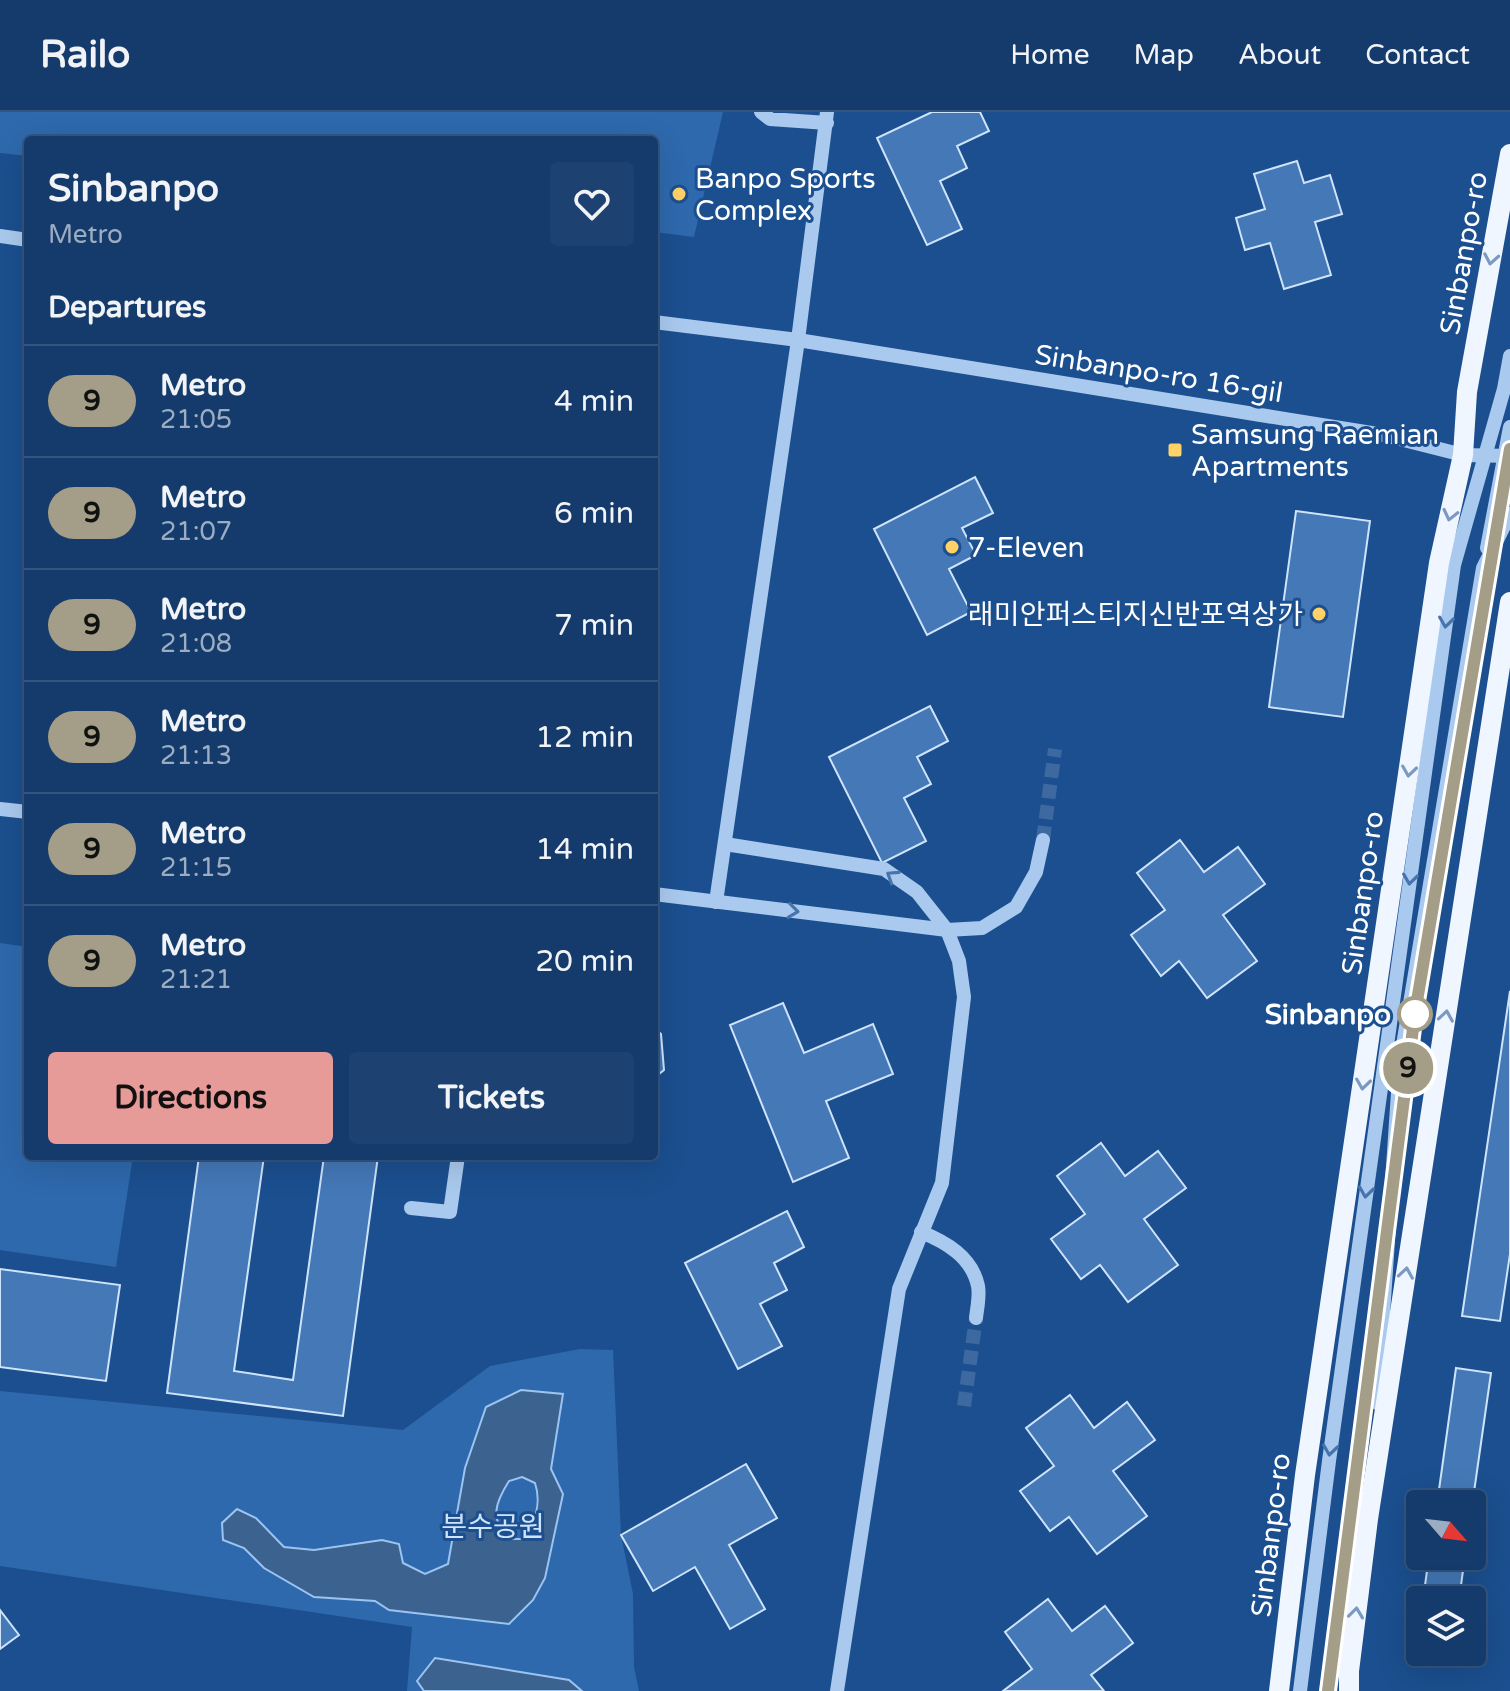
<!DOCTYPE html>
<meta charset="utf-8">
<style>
body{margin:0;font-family:"Varela Round","Noto Sans KR",sans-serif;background:#1d4271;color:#f1f3f6;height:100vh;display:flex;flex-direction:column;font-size:30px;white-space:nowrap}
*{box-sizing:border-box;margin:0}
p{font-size:26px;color:#9dadc1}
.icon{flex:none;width:44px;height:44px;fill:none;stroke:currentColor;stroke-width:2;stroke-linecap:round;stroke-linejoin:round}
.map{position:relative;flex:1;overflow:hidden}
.drawer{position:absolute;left:24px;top:24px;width:634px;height:1024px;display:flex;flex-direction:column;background:#143b6b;border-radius:8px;box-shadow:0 8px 32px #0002,0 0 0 2px #33557e}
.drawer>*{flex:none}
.badge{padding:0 16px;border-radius:26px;font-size:28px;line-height:52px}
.needle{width:52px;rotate:118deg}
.fabs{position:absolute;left:1406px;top:1378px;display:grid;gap:16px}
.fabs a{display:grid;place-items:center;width:80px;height:80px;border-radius:8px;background:#143b6b;box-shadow:0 8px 32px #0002,0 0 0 2px #33557e;font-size:40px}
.map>.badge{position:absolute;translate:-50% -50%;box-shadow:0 0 0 4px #fff}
h2{padding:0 24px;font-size:30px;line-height:72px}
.round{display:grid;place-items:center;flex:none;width:84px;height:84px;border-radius:8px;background:#1d4271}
.head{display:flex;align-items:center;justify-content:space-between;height:136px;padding:0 24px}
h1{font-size:38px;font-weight:700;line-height:60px}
.action{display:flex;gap:16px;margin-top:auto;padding:16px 24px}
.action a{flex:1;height:92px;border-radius:8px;background:#e69b98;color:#111;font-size:32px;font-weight:700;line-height:92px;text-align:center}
.action a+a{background:#1d4271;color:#f1f3f6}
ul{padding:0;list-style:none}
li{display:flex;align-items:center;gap:24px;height:112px;padding:0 24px;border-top:2px solid #33557e}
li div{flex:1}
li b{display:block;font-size:30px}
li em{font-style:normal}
li .badge{min-width:88px;font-weight:700;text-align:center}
header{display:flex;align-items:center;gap:48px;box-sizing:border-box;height:112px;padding:0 40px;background:#143b6b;border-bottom:2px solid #33557e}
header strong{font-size:38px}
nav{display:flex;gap:44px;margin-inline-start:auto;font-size:28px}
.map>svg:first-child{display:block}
</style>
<header>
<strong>Railo</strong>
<nav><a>Home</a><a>Map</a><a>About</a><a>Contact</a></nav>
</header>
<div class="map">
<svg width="1510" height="1579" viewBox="0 0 1510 1579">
<rect width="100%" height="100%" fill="#1b4f8f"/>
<g fill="#2e69ad">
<polygon points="0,0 723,0 694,125 654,120 654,28 28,28 28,44 0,41"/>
<polygon points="0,831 28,835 28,1044 133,1044 116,1155 0,1138"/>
<polygon points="580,1237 613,1238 621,1423 633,1482 634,1555 639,1579 407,1579 412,1515 0,1454 0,1279 403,1318 490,1254"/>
</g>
<g fill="#3c6290" stroke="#9cc4f0" stroke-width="2" fill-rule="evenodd">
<path d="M521,1278l42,4 -12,75 12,25 -18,84 -12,22 -24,24 -120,-14 -14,-9 -61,-4 -50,-29 -20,-20 -21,-8 -1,-17 15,-14 19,9 28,29 30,3 68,-10 17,4 4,19 22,11 23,-10 17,-96 21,-61zM522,1365l13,6c7,21 0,39 -12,56h-13c-21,-19 -15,-36 -1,-58z"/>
<polygon points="435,1546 569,1568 582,1579 424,1579 417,1569"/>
</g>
<g fill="#4478b7" stroke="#cfe3fa" stroke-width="2">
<polygon points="932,0 980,0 989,19 957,34 967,56 940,69 962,117 927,133 877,26"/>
<polygon points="1297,49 1304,71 1330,63 1342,102 1315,110 1331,163 1284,177 1270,131 1245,138 1236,106 1265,97 1254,62"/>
<polygon points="975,365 993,401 962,416 976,443 949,457 971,500 927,523 874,417"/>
<polygon points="1296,399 1370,409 1343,605 1269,595"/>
<polygon points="930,594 948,629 917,645 931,672 904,686 926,729 882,751 829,645"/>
<polygon points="1180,728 1204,760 1238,735 1265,772 1223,803 1257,849 1207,886 1179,849 1161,864 1131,823 1165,798 1137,761"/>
<polygon points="1510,879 1510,1142 1500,1209 1462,1204"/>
<polygon points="783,891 804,941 873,912 893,962 826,989 849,1046 793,1070 730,913"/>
<polygon points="654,916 661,922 664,958 654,966"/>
<polygon points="1101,1031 1125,1064 1158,1039 1186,1076 1144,1107 1178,1153 1128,1190 1100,1153 1081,1167 1051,1127 1085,1102 1057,1064"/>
<polygon points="199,1044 264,1044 234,1259 293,1268 324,1044 378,1044 343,1304 167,1281"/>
<polygon points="787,1099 804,1135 774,1151 787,1178 760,1192 782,1234 738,1257 685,1151"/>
<polygon points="0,1157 120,1173 106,1269 0,1255"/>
<polygon points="1456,1256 1491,1261 1472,1394 1472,1392 1437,1392"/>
<polygon points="1070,1283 1094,1316 1127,1290 1155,1328 1113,1359 1147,1404 1097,1442 1069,1405 1050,1419 1020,1379 1054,1354 1026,1316"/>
<polygon points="746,1352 777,1406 729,1433 765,1497 730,1517 695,1455 653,1479 621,1423"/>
<polygon points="1429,1444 1465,1444 1459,1488 1423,1488"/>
<polygon points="1048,1487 1072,1519 1105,1494 1133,1531 1091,1563 1104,1579 1003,1579 1032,1557 1005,1520"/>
<polygon points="0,1498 19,1523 0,1537"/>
</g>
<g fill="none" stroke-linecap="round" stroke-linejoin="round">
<g stroke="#3d69a0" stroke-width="14" stroke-dasharray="14 7" stroke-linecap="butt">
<polyline points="1043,728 1055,637"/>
<polyline points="964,1294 976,1206"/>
</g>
<g stroke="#a9c9ee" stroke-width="14">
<polyline points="761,0 770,7 827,11"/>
<polyline points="0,124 28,128"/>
<polyline points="654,210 798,228 1384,323 1463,343 1510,344"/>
<polyline points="1487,436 1510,315"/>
<polyline points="0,697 28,700"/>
<polyline points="725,732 884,757 917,780 947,818 959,849 964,885 942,1071 899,1177 837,1579"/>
<polyline points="654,782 947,818 982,816 1016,795 1036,760 1043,728"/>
<polyline points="716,790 798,228 827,0"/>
<polyline points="411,1096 450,1100 458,1044"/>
<path d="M921,1120c25,10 51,25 57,54 2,10 -1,22 -2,32"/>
<polyline points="1377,1291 1400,951 1483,456 1510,402"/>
<polyline points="1300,1579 1329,1349 1454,453 1504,277 1510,244"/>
</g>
<g stroke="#f0f6ff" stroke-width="20">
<polyline points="1279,1579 1305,1363 1439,451 1463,343 1467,280 1510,42"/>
<polyline points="1349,1579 1349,1559 1368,1407 1510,490"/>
</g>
</g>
<defs><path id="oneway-chevron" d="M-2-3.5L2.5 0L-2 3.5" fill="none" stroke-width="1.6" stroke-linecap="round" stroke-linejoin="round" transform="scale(2)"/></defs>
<g stroke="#7b9ac1">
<use href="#oneway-chevron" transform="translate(1491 147) rotate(100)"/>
<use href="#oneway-chevron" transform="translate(1450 403) rotate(103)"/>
<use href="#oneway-chevron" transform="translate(1409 659) rotate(98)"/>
<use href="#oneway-chevron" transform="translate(1446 904) rotate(-81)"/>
<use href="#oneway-chevron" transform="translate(1363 972) rotate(98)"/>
<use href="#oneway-chevron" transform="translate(1406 1161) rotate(-81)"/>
<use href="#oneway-chevron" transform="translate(1356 1501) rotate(-83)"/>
</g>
<g stroke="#4674ac">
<use href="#oneway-chevron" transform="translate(1446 510) rotate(98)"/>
<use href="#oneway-chevron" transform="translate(892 764) rotate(-147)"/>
<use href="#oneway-chevron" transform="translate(1410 767) rotate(98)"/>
<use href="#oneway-chevron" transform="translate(793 799) rotate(7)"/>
<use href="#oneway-chevron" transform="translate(1366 1080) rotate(98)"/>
<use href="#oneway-chevron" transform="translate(1330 1338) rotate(98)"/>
</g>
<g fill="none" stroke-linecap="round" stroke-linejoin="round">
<g stroke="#fff" stroke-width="18">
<polyline id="line" points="1328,1579 1415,901 1510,337"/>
</g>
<use href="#line" stroke="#a49d87" stroke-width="12"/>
</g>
<g fill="#ffd166" stroke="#1b4f8f" stroke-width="3">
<circle cx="679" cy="82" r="8"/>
<rect x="1167" y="330" width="16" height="16" rx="4"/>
<circle cx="952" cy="435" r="8"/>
<circle cx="1319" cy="502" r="8"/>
</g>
<circle fill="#fff" stroke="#a49d87" stroke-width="4" cx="1415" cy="902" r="16"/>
<g text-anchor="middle" stroke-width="6" stroke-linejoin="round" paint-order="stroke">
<g font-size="28" fill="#fff" stroke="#1b4f8f" text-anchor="start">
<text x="695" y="76">Banpo Sports<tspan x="695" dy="32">Complex</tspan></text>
<text x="1191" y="332">Samsung Raemian<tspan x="1191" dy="32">Apartments</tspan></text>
<text x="968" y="445">7-Eleven</text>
<text x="1303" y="512" text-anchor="end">래미안퍼스티지신반포역상가</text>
</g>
<g font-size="28" fill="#fff" stroke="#1b4f8f">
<text transform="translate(1463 141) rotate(-80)" y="10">Sinbanpo-ro</text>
<text transform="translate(1159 261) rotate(9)" y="10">Sinbanpo-ro 16-gil</text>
<text transform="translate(1362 781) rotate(-82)" y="10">Sinbanpo-ro</text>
<text transform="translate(1270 1423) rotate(-83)" y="10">Sinbanpo-ro</text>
</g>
<g font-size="28" font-weight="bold" fill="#fff" stroke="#1b4f8f" text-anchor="end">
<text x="1391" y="912">Sinbanpo</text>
</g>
<g font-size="28" fill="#cfe3fa" stroke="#1b4f8f">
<text x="493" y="1424">분수공원</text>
</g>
</g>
</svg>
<div class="fabs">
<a><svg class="needle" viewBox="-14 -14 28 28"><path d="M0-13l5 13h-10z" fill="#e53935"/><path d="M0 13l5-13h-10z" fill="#9dadc1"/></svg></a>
<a><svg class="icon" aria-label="layers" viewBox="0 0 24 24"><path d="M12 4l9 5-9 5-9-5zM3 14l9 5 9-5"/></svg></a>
</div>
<b class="badge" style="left:1408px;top:956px;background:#a49d87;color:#111">9</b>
<section class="drawer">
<div class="head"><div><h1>Sinbanpo</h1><p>Metro</p></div><a class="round"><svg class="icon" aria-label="heart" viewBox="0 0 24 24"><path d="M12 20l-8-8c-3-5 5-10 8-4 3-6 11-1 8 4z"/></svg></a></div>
<h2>Departures</h2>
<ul>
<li><span class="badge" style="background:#a49d87;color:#111">9</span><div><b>Metro</b><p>21:05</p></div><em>4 min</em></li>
<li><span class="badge" style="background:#a49d87;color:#111">9</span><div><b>Metro</b><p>21:07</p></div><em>6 min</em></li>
<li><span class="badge" style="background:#a49d87;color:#111">9</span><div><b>Metro</b><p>21:08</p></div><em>7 min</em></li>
<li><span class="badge" style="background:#a49d87;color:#111">9</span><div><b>Metro</b><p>21:13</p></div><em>12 min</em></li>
<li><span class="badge" style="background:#a49d87;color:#111">9</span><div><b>Metro</b><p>21:15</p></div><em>14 min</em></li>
<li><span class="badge" style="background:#a49d87;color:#111">9</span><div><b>Metro</b><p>21:21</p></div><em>20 min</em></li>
</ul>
<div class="action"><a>Directions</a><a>Tickets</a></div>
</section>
</div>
